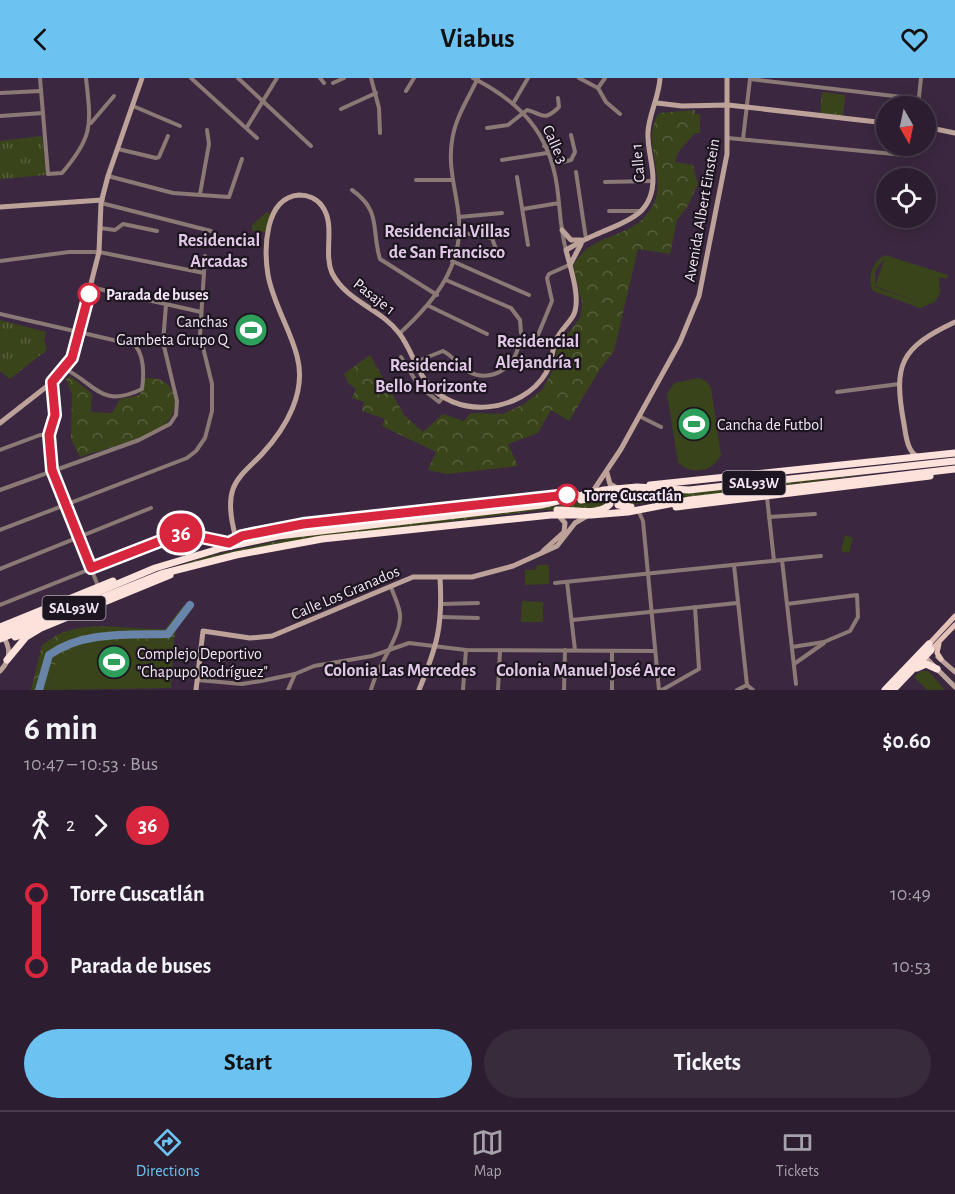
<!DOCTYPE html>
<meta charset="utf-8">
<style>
body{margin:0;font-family:"Alegreya Sans",sans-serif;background:#382b3c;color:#f1f3f6;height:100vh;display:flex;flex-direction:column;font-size:22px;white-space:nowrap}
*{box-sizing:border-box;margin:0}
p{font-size:20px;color:#a6a2ab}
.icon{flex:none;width:33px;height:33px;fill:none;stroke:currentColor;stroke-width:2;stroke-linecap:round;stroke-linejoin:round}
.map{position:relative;height:612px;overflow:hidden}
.side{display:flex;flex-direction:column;background:#2c1e30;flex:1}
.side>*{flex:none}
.badge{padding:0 12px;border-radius:20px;font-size:21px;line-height:39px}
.needle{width:39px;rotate:171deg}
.controls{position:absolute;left:876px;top:18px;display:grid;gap:12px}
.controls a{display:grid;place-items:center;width:60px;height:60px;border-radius:50%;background:#2c1e30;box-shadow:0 3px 15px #0003,0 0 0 2px #483c4c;font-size:30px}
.map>.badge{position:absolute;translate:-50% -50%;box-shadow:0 0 0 3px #fff}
.legs{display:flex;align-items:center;gap:9px;height:66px;padding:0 24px;font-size:20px}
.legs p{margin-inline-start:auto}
.head{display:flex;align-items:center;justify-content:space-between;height:102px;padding:0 24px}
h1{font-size:33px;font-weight:600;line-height:45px}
.primary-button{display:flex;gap:12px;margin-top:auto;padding:12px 24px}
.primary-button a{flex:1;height:69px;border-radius:36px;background:#6cc3f2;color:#111;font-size:24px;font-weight:600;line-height:69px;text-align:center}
.primary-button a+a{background:#382b3c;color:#f1f3f6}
ul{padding:0 24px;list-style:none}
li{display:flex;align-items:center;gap:21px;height:72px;font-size:22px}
li i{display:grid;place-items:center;width:9px;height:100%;margin:0 8px;background:currentColor}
li i::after{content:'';width:15px;height:15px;margin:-8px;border:4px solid;border-radius:50%;background:#2c1e30}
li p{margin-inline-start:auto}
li:first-child i{background:linear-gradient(#0000 50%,currentColor 0)}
li:last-child i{background:linear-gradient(currentColor 50%,#0000 0)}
header{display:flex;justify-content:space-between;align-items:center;height:78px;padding:0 24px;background:#6cc3f2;color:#111;font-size:27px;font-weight:600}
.tabs{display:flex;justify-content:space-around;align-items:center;height:84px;border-top:2px solid #483c4c;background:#2c1e30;font-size:16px;color:#a6a2ab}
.tabs a{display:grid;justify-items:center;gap:3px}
.tabs .on{color:#6cc3f2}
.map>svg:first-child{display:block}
</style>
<header><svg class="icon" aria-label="back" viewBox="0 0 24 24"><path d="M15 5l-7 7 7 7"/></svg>Viabus<svg class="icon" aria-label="heart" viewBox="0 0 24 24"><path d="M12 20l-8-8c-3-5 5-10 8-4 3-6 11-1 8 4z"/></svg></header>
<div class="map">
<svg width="955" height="612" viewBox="0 0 955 612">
<defs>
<pattern id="forest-crowns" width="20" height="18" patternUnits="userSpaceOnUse" patternTransform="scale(1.5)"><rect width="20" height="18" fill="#3a441a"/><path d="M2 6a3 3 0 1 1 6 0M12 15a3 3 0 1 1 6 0" fill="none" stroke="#575f3c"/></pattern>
<pattern id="park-tufts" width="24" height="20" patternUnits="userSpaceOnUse" patternTransform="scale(1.5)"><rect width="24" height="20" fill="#3a441a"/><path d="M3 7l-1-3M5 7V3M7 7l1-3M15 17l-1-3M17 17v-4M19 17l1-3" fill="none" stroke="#575f3c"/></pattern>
<pattern id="garden-dots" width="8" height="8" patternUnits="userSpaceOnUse" patternTransform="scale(1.5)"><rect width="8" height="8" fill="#3a441a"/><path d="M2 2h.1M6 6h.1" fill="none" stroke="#575f3c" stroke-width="1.8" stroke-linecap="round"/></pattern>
</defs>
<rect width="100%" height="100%" fill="#3b2840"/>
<g fill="#3a441a" fill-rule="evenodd">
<path d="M885,177l63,20 -1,4 -8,-2 1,16 -5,9 -15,6 -47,-17c-6,-14 -1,-29 12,-36zM885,180l-10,28 49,18 -49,-17v-16z"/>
<path d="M699,300l8,4 4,6 10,67c-8,17 -31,21 -43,7l-11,-68 7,-11z"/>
<polygon points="845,457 853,460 849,475 841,473"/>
<polygon points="537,487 549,487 549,506 525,507 525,492 536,492"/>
<polygon points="522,523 543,524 543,544 521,544"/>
<polygon points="174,562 171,610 50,612 55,588 65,573"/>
<polygon points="921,593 928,593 945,612 927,612 914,599"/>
</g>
<g fill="url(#forest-crowns)">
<path d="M695,32v4h5v19h-5l-17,19 -3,10 18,3 5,19 -11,23 -10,13 -7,34 -32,-5 -24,102 -14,18 -31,52 -18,-11 -13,23 -30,11 10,22 -71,8 -19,-4 8,-18 -54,-26 3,-7 -23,-8 2,-9 -12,-4 4,-9 -8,-6 -4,-9 26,-19 34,60 19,17 20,-18 21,7 7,-8 32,1 21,-10 18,-14 12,-22 3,-20 23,-30 2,-15 -9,-37c20,-38 62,-23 81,-63 13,-28 -14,-61 5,-90z"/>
<path d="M70,298l22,18 -1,18 21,1 8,-14 20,-4 4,-17c12,0 23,1 28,13 6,10 2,26 -8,34 -17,13 -63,25 -84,32l-9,-18 1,-45 -6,-15z"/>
<path d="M183,528l9,2 -14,15 -4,17 -109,11 -10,15 -5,24h-19l11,-45c8,-5 16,-12 25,-14 31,-10 66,-1 98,-2z"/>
</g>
<g fill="url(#park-tufts)">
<polygon points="822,14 845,17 843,39 820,36"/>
<polygon points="42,58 46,97 0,101 0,63"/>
<polygon points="267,134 272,137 267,154 252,153 252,147"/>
<polygon points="0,242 46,254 44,262 47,272 10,301 0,293"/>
</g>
<g fill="url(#garden-dots)">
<polygon points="872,396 631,427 622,425 624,419"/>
<polygon points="602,420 606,426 601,431 542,432 321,459 138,501 205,479 296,459 564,427"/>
</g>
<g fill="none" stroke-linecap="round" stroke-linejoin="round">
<path stroke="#6885a9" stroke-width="8" d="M39,612l10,-35c34,-24 79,-20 119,-21l22,-29"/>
<g stroke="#8a7974" stroke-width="4">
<path d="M40,0l8,96 14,-1c32,-37 29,-49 24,-95"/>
<polyline points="191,0 257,60"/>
<polyline points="238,0 311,68"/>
<polyline points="320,0 324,5"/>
<polyline points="371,0 379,30 380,55"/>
<path d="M473,0c47,24 76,54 84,108 3,21 3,43 9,64"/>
<polyline points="579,0 598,10 606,24 620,36"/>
<polyline points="750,1 919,21"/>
<polyline points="333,5 344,0"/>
<polyline points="598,10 605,0"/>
<polyline points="406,13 414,0"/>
<polyline points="0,15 41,13"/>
<polyline points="514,24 528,0"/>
<polyline points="133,28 180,48"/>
<polyline points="918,28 921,0"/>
<polyline points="341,31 376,15"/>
<polyline points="0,38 43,35"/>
<polyline points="91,45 114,18"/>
<polyline points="247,49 277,0"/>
<path d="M487,50l21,-3 19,-15c15,3 16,13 32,-3l-1,-9"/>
<polyline points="728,60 904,77 904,68"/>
<polyline points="743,61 750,1"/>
<polyline points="544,68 550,69 563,84 571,82 575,74 571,57"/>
<polyline points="118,71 156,80 159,79 168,58"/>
<polyline points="502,82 547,75"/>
<polyline points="576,94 586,161"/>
<polyline points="108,98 173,115 229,119 242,81"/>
<polyline points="517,99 528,167"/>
<polyline points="416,102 452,102"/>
<polyline points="605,104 652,103"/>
<path d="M352,112c30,21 19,40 28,69l57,36"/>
<polyline points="200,116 209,66 207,52"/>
<polyline points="101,125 211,153"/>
<polyline points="523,131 559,125"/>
<polyline points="609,133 642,133"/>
<polyline points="459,139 502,135"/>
<polyline points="100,150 115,152 123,146 157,153"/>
<polyline points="458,154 492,160 497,174"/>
<polyline points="0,183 69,174 99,174 204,195"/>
<polyline points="452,183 529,217"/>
<polyline points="446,202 511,230 520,242 521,255"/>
<polyline points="90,209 201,234"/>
<polyline points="429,228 487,256"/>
<path d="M0,236l135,31c9,11 9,30 7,44 -41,20 -46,-5 -77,-20"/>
<path d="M400,255c36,-33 66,-70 58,-123 -3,-23 -10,-45 -6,-69 3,-23 16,-42 26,-63"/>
<polyline points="538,257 552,223 547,200 549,196 569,187"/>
<polyline points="401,279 419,308 439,324 444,318"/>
<path d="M415,284l28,-11c11,5 15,16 26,21 24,12 50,-7 50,-33"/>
<polyline points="52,304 55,337 49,357 52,392 98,508"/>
<polyline points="837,314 899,306"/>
<polyline points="639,338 661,349"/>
<polyline points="0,372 40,357 49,357"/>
<polyline points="0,412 139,362 170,346 176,337 177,323 163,264 166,227"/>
<polyline points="767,419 774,483"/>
<polyline points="638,432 643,443 659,612"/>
<polyline points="769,439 815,436"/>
<polyline points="0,452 187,380 196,373 205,360 212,333 212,306 200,257 205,178"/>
<polyline points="782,482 796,606"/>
<polyline points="734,487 747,607"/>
<polyline points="0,491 151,430"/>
<polyline points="567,504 575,572"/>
<polyline points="555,505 821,478"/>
<polyline points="442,526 478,525"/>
<polyline points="787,526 857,517 858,539 850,553 824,564 792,569"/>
<polyline points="0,527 181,455 227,464"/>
<polyline points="442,539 478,540"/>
<polyline points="572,542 737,525"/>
<polyline points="794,586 824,565"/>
<polyline points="197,602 242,606 261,603 295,596 314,588 372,578 409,565 466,572 655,573"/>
<polyline points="747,607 753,612"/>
<polyline points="288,612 295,596"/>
<path d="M371,612c5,-23 31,-54 29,-76 -1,-9 -6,-18 -9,-27"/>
<polyline points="463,612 466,572"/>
<polyline points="498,612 500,573"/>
<polyline points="564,612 565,572"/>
<polyline points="612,612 612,573"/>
<polyline points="662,612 699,591 695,529"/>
<polyline points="737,612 747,607"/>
</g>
<g stroke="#bda29a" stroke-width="5">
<polyline points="657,25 682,28 728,27 886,45"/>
<polyline points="926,49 955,55"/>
<polyline points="0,129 102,122"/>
<polyline points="562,152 571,162 582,162"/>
<polyline points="570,187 581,166"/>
<polyline points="48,303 72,274"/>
<polyline points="0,345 55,302 72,280 99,174 101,125 108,98 142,0"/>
<path d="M918,379c-11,-6 -12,-21 -14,-33 -11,-60 -4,-76 51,-102"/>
<polyline points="607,395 610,406 617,410"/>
<polyline points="593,413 621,371 680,264 699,218 727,76 727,0"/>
<path d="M236,460c-4,-14 -8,-35 -3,-49 5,-14 19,-24 29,-35 24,-26 45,-62 35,-98 -7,-27 -24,-53 -29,-81 -4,-25 -4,-77 31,-80 9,0 18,4 23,11 14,19 1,46 10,67 15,29 48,35 67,60 11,14 16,33 26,47 29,41 97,33 121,-7 6,-11 6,-24 11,-35 4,-8 11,-14 16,-22 9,-16 -3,-49 -7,-66 9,-5 19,-11 29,-15 28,-13 58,-18 58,-56 0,-16 -6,-31 -5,-47 1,-18 11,-35 12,-54"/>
<polyline points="543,473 564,454 565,445 559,438"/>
<polyline points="922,576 955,609"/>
<polyline points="938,579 955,594"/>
<path d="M0,593c11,-11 11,-24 2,-36"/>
<polyline points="196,612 203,553 250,560 272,558 413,499 472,499 513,488 557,468 575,445 587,438"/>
<path d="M419,612c18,-44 24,-64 21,-112"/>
</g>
<g stroke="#e4c1b7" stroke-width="5">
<polyline points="929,566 955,538"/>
<polyline points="939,566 937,575 941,581"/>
<polyline points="931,572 955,547"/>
</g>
<g stroke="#fce2db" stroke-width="7">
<polyline points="650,407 955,375"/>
<polyline points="631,429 618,427 618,419 630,416 669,415"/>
<polyline points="676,429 930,398"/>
<path d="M557,432c15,-1 42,7 53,-6l-1,-5 -5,-3 -23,4"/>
<polyline points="224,468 242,458 303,446 576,416"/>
<polyline points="27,544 155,490 222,470 278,458 541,427 604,412 637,409 689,412 955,383"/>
<polyline points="0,549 113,503"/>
<polyline points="29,549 161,496 236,477 322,461 551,437 591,437 628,434 690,422 955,391"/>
<polyline points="10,552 15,559 29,555"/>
<polyline points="7,582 26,559 41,550 170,497"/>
<polyline points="917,590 926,586 937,591"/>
<polyline points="885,612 929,566"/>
<polyline points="893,612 931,572"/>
</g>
<g stroke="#fce2db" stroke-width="7">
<polyline points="0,555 27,544"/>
<polyline points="0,561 29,549"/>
</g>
</g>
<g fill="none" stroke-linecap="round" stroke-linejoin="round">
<g stroke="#fff" stroke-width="14">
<polyline id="line-1" points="89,216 72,280 52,304 55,337 49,357 52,392 91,490 181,455 229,465 242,458 303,446 567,417"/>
</g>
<use href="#line-1" stroke="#d7263d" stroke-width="9"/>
</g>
<defs>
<g id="stadium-disc" transform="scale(1.725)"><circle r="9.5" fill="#2e9e5b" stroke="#1d151f"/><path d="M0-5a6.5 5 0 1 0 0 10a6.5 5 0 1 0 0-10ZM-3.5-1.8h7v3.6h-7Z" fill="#fff"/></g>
</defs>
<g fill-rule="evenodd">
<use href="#stadium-disc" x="251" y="252"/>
<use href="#stadium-disc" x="694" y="346"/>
<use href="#stadium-disc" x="114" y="584"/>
</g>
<g fill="#fff" stroke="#d7263d" stroke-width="3">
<circle cx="89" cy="216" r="10"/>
<circle cx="567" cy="417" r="10"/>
</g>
<g text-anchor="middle" stroke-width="4.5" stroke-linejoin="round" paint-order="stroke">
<g fill="#1d151f" stroke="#b2a7b5" stroke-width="1.5">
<rect x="722.5" y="393" width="63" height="24" rx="4.5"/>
<rect x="42.5" y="518" width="63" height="24" rx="4.5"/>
</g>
<g font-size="15" font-weight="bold" fill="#f2e5f5">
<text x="754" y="410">SAL93W</text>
<text x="74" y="535">SAL93W</text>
</g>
<g font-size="16" fill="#f2e5f5" stroke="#1d151f">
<text transform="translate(556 66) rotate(66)" y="6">Calle 3</text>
<text transform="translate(637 85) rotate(-95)" y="6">Calle 1</text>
<text transform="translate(701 132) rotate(-80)" y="6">Avenida Albert Einstein</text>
<text transform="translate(375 218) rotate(38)" y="6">Pasaje 1</text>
<text transform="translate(345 514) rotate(-23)" y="6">Calle Los Granados</text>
</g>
<g font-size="16" font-weight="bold" fill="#f2e5f5" stroke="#1d151f" text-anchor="start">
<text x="106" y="222">Parada de buses</text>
<text x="584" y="423">Torre Cuscatlán</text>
</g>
<g font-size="16" fill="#f2e5f5" stroke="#1d151f" text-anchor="start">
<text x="228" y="249" text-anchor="end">Canchas<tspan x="228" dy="18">Gambeta Grupo Q</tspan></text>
<text x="717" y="352">Cancha de Futbol</text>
<text x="137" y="581">Complejo Deportivo<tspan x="137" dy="18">"Chapupo Rodríguez"</tspan></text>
</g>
<g font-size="18" font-weight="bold" fill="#dfc7e5" stroke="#1d151f">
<text x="447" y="159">Residencial Villas<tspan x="447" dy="21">de San Francisco</tspan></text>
<text x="219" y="168">Residencial<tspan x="219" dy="21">Arcadas</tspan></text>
<text x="538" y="269">Residencial<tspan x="538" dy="21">Alejandría 1</tspan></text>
<text x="431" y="293">Residencial<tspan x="431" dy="21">Bello Horizonte</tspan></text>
<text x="400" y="598">Colonia Las Mercedes</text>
<text x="586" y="598">Colonia Manuel José Arce</text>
</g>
</g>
</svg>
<div class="controls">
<a><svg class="needle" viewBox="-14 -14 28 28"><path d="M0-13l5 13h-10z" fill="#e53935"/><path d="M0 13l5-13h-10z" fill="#a6a2ab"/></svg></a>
<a><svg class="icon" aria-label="locate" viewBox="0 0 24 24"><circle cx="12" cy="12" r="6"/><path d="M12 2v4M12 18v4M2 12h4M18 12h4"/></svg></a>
</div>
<b class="badge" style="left:181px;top:455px;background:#d7263d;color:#fff">36</b>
</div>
<section class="side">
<div class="head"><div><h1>6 min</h1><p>10:47 – 10:53 · Bus</p></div><b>$0.60</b></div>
<div class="legs"><svg class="icon" aria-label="walk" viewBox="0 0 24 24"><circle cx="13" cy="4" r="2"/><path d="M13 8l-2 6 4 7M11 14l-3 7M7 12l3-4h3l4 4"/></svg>2<svg class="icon" aria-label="forward" viewBox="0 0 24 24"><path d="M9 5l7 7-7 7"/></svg><b class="badge" style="background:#d7263d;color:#fff">36</b></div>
<ul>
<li><i style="color:#d7263d"></i><b>Torre Cuscatlán</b><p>10:49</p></li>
<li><i style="color:#d7263d"></i><b>Parada de buses</b><p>10:53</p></li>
</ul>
<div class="primary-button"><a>Start</a><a>Tickets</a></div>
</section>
<nav class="tabs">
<a class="on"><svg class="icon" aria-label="directions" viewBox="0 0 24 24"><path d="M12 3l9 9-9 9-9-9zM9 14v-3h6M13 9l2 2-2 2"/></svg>Directions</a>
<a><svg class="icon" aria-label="map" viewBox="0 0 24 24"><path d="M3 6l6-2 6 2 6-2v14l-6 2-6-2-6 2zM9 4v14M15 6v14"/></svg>Map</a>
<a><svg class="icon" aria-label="tickets" viewBox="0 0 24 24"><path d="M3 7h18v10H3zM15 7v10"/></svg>Tickets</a>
</nav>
